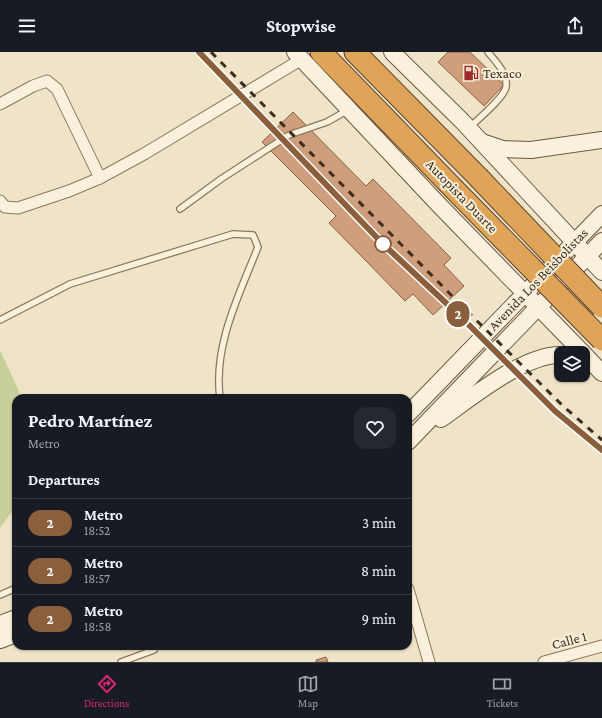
<!DOCTYPE html>
<meta charset="utf-8">
<style>
body{margin:0;font-family:"Crimson Pro",serif;background:#242831;color:#f1f3f6;height:100vh;display:flex;flex-direction:column;font-size:15px;white-space:nowrap}
*{box-sizing:border-box;margin:0}
p{font-size:13px;color:#9ea1a6}
.icon{flex:none;width:22px;height:22px;fill:none;stroke:currentColor;stroke-width:2;stroke-linecap:round;stroke-linejoin:round}
.map{position:relative;flex:1;overflow:hidden}
.drawer{position:absolute;left:12px;top:342px;width:400px;height:256px;display:flex;flex-direction:column;background:#171b24;border-radius:12px;box-shadow:0 1px 3px #0004}
.drawer>*{flex:none}
.badge{padding:0 8px;border-radius:13px;font-size:14px;line-height:26px}
.tools{position:absolute;left:554px;top:294px;display:grid;gap:8px}
.tools a{display:grid;place-items:center;width:36px;height:36px;border-radius:8px;background:#171b24;box-shadow:0 1px 3px #0004;font-size:20px}
.map>.badge{position:absolute;translate:-50% -50%;box-shadow:0 0 0 2px #fff}
h2{padding:0 16px;font-size:15px;line-height:36px}
.round{display:grid;place-items:center;flex:none;width:42px;height:42px;border-radius:12px;background:#242831}
.overview{display:flex;align-items:center;justify-content:space-between;height:68px;padding:0 16px}
h1{font-size:19px;font-weight:700;line-height:30px}
ul{padding:0;list-style:none}
li{display:flex;align-items:center;gap:12px;height:48px;padding:0 16px;border-top:1px solid #363941}
li div{flex:1}
li b{display:block;font-size:15px}
li em{font-style:normal}
li .badge{min-width:44px;font-weight:700;text-align:center}
header{display:flex;justify-content:space-between;align-items:center;height:52px;padding:0 16px;background:#171b24;font-size:18px;font-weight:700}
.menu{display:flex;justify-content:space-around;align-items:center;height:56px;border-top:1px solid #363941;background:#171b24;font-size:11px;color:#9ea1a6}
.menu a{display:grid;justify-items:center;gap:2px}
.menu .selected{color:#db2777}
.map>svg:first-child{display:block}
</style>
<header><svg class="icon" aria-label="menu" viewBox="0 0 24 24"><path d="M4 6h16M4 12h16M4 18h16"/></svg>Stopwise<svg class="icon" aria-label="share" viewBox="0 0 24 24"><path d="M12 15V3M7 8l5-5 5 5M5 13v7h14v-7"/></svg></header>
<div class="map">
<svg width="602" height="610" viewBox="0 0 602 610">
<rect width="100%" height="100%" fill="#f0e4c8"/>
<polygon fill="#c9cf9b" points="0,298 22,346 16,346 16,454 0,476"/>
<g fill="#cf9f7d" stroke="#8d5f41">
<polygon points="448,0 470,0 504,33 484,54 438,10"/>
<polygon points="293,60 366,134 373,127 451,206 444,213 464,234 433,263 413,242 405,249 329,171 336,164 262,90"/>
<polygon points="326,605 328,610 316,610 316,608"/>
</g>
<g fill="none" stroke-linecap="round" stroke-linejoin="round">
<g stroke="#8d765c" stroke-width="8">
<g id="lane">
<path d="M469,76c9,-9 35,-30 37,-41 2,-14 -11,-26 -18,-35"/>
<polyline points="180,157 221,127 289,83 327,70 348,58"/>
<path d="M0,268l70,-36 163,-50 20,1 5,12c-19,48 -45,99 -38,151"/>
<polyline points="0,543 16,536"/>
<polyline points="250,594 254,594"/>
<polyline points="121,610 154,598"/>
</g>
</g>
<g stroke="#8d765c" stroke-width="13">
<g id="street">
<polyline points="0,52 33,34 47,29 57,37 100,126"/>
<polyline points="0,149 5,155 18,156 69,139 100,126 144,102 302,7"/>
<polyline points="408,537 429,610"/>
<polyline points="544,610 602,594"/>
</g>
</g>
<g stroke="#6f573f" stroke-width="18">
<g id="secondary">
<polyline points="295,0 440,154 583,301"/>
<polyline points="392,0 462,69 602,220"/>
<polyline points="482,90 503,97 531,98 602,88"/>
<polyline points="583,301 602,321"/>
<polyline points="408,362 602,162"/>
<path d="M441,367c30,-21 83,-65 120,-64"/>
<polyline points="408,390 602,189"/>
<polyline points="0,572 16,566"/>
<polyline points="0,588 16,582"/>
</g>
</g>
<g stroke="#5b4430" stroke-width="23">
<g id="highway">
<polyline points="321,0 453,136"/>
<polyline points="355,0 478,125"/>
</g>
</g>
<use href="#lane" stroke="#faf1dc" stroke-width="5.5"/>
<use href="#street" stroke="#faf1dc" stroke-width="11"/>
<use href="#secondary" stroke="#faf1dc" stroke-width="16"/>
<use href="#highway" stroke="#e0a458" stroke-width="21"/>
<g stroke="#3d2e20" stroke-width="3" stroke-dasharray="7 7" stroke-linecap="butt">
<polyline points="199,0 383,192 555,359 602,398"/>
<polyline points="211,0 462,254 563,354 602,388"/>
</g>
<g stroke="#5b4430" stroke-width="23" stroke-linecap="butt">
<g id="highway-bridge">
<polyline points="478,125 602,255"/>
<polyline points="453,136 602,288"/>
</g>
</g>
<use href="#highway-bridge" stroke="#e0a458" stroke-width="21"/>
</g>
<g fill="none" stroke-linecap="round" stroke-linejoin="round">
<g stroke="#fff" stroke-width="9">
<polyline id="line" points="199,0 383,192 461,265 555,359 602,398"/>
</g>
<use href="#line" stroke="#8b5e3c" stroke-width="6"/>
</g>
<defs>
<g id="fuel-bare" transform="scale(1.2)"><path d="M-5.5-6h7V0h2V4h1.3V-2.5L3-4.5l.8-.8L6-3V5H2.5V1h-1V6h-7ZM-4.2-4.7v3.2H.2V-4.7Z" fill="#9e2a2b" stroke="#f7eed8" stroke-width="2.5" paint-order="stroke"/></g>
</defs>
<g fill-rule="evenodd">
<use href="#fuel-bare" x="471" y="21"/>
</g>
<circle fill="#fff" stroke="#8b5e3c" stroke-width="2" cx="383" cy="192" r="8"/>
<g text-anchor="middle" stroke-width="4" stroke-linejoin="round" paint-order="stroke">
<g font-size="14" fill="#3d2e20" stroke="#f7eed8" text-anchor="start">
<text x="483" y="26">Texaco</text>
</g>
<g font-size="14" fill="#3d2e20" stroke="#f7eed8">
<text transform="translate(462 144) rotate(46)" y="5">Autopista Duarte</text>
<text transform="translate(538 227) rotate(-46)" y="5">Avenida Los Beisbolistas</text>
<text transform="translate(569 588) rotate(-15)" y="5">Calle 1</text>
</g>
</g>
</svg>
<div class="tools">
<a><svg class="icon" aria-label="layers" viewBox="0 0 24 24"><path d="M12 4l9 5-9 5-9-5zM3 14l9 5 9-5"/></svg></a>
</div>
<b class="badge" style="left:458px;top:262px;background:#8b5e3c;color:#fff">2</b>
<section class="drawer">
<div class="overview"><div><h1>Pedro Martínez</h1><p>Metro</p></div><a class="round"><svg class="icon" aria-label="heart" viewBox="0 0 24 24"><path d="M12 20l-8-8c-3-5 5-10 8-4 3-6 11-1 8 4z"/></svg></a></div>
<h2>Departures</h2>
<ul>
<li><span class="badge" style="background:#8b5e3c;color:#fff">2</span><div><b>Metro</b><p>18:52</p></div><em>3 min</em></li>
<li><span class="badge" style="background:#8b5e3c;color:#fff">2</span><div><b>Metro</b><p>18:57</p></div><em>8 min</em></li>
<li><span class="badge" style="background:#8b5e3c;color:#fff">2</span><div><b>Metro</b><p>18:58</p></div><em>9 min</em></li>
</ul>
</section>
</div>
<nav class="menu">
<a class="selected"><svg class="icon" aria-label="directions" viewBox="0 0 24 24"><path d="M12 3l9 9-9 9-9-9zM9 14v-3h6M13 9l2 2-2 2"/></svg>Directions</a>
<a><svg class="icon" aria-label="map" viewBox="0 0 24 24"><path d="M3 6l6-2 6 2 6-2v14l-6 2-6-2-6 2zM9 4v14M15 6v14"/></svg>Map</a>
<a><svg class="icon" aria-label="tickets" viewBox="0 0 24 24"><path d="M3 7h18v10H3zM15 7v10"/></svg>Tickets</a>
</nav>
